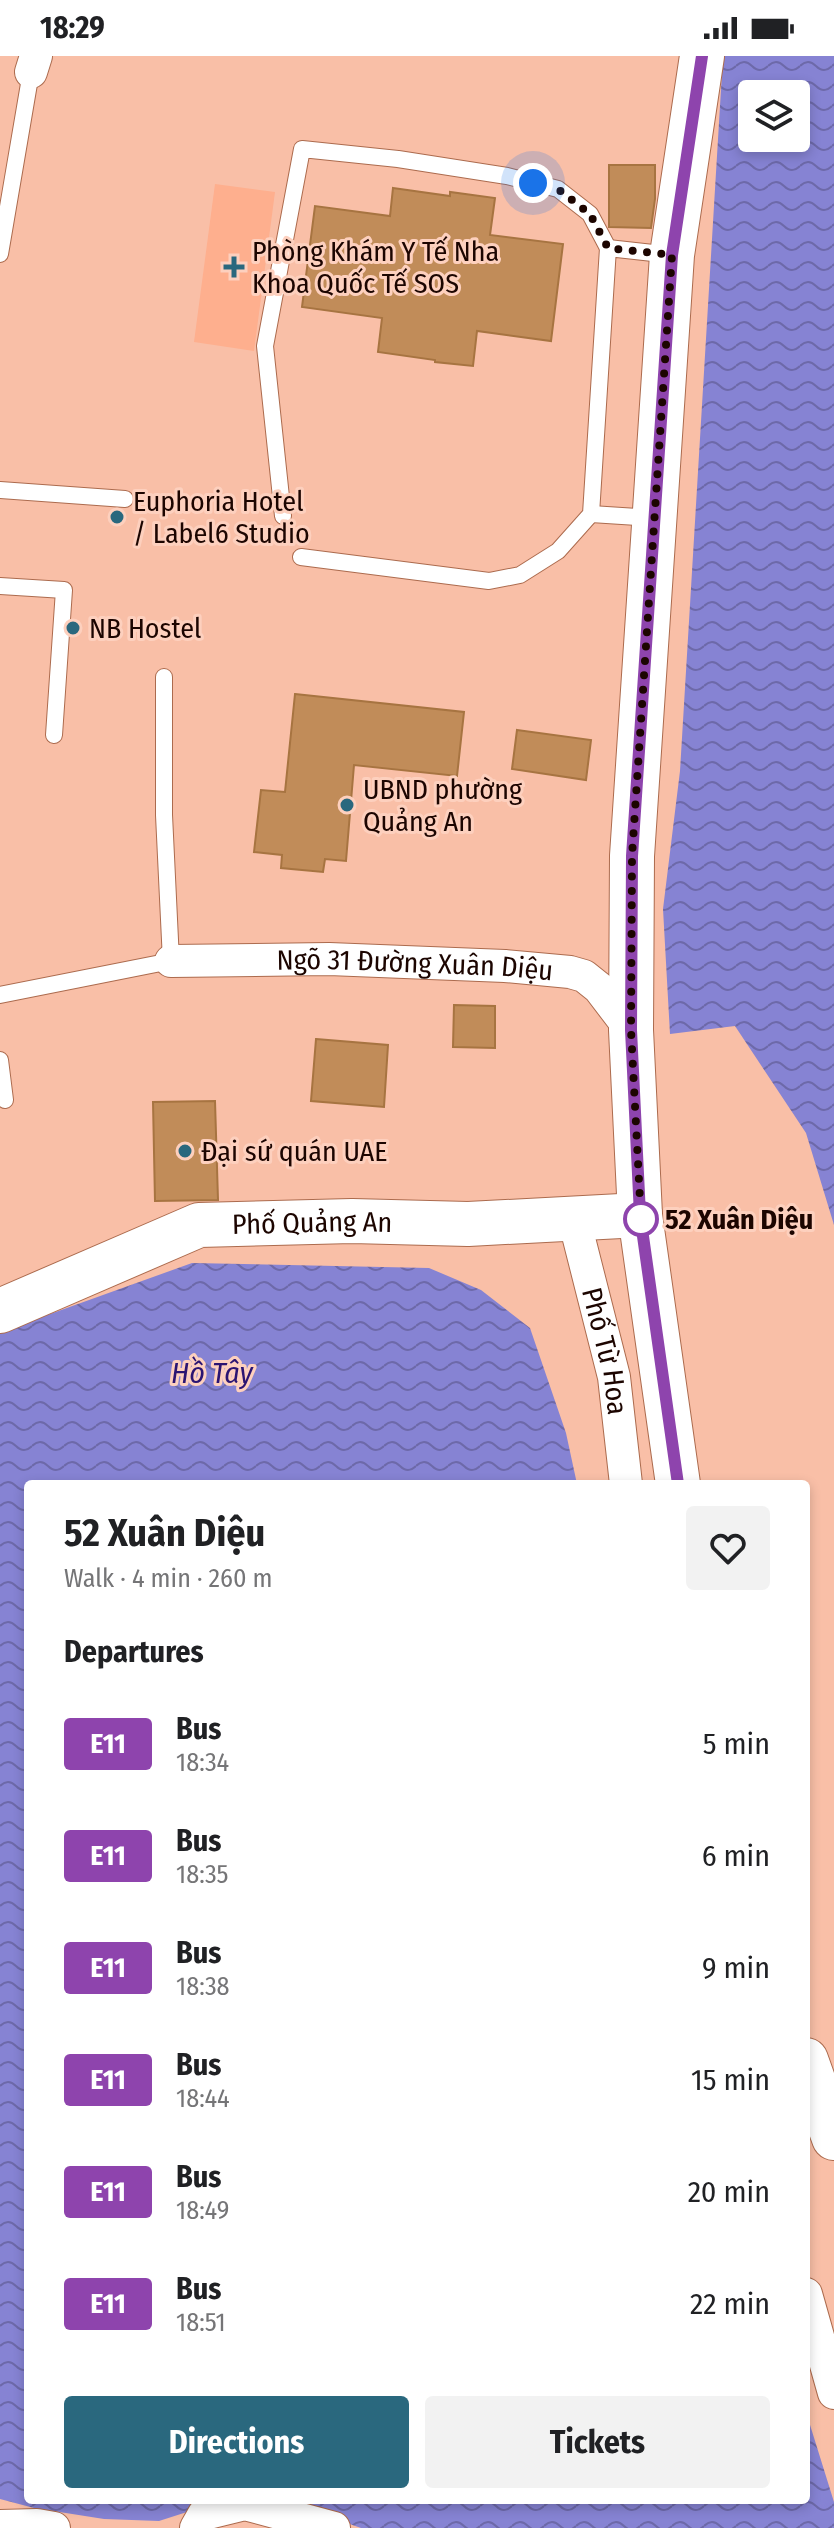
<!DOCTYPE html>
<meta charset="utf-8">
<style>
body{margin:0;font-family:"Fira Sans Condensed",sans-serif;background:#f2f2f2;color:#202124;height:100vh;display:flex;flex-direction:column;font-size:30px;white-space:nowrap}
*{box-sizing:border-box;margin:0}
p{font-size:26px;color:#757577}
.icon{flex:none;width:44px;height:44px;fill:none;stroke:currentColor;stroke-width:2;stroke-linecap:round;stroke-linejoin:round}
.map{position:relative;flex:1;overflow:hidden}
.details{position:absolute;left:24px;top:1424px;width:786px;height:1024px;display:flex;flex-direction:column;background:#fff;border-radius:8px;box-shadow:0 4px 12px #0003}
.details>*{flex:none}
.badge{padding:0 16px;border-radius:6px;font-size:28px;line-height:52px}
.fabs{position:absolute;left:738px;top:24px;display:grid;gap:16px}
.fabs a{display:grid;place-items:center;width:72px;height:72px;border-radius:8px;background:#fff;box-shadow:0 4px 12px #0003;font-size:40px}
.you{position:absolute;width:40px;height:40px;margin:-20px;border:6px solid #fff;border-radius:50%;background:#1a73e8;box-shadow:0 0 0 12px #1a73e833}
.map>.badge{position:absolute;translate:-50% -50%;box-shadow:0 0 0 4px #fff}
h2{padding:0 40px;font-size:30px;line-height:72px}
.round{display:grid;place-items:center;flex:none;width:84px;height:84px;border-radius:8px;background:#f2f2f2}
.overview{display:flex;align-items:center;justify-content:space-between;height:136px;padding:0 40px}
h1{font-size:38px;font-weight:700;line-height:60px}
.cta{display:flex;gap:16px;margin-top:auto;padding:16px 40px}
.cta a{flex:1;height:92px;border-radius:8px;background:#2a687e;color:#fff;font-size:32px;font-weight:700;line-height:92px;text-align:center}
.cta a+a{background:#f2f2f2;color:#202124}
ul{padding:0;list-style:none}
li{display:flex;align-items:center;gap:24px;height:112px;padding:0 40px}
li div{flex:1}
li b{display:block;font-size:30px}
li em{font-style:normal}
li .badge{min-width:88px;font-weight:700;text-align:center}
.status{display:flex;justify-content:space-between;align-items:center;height:56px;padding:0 40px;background:#fff;direction:ltr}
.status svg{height:22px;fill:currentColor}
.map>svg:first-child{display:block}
</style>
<div class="status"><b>18:29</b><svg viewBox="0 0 49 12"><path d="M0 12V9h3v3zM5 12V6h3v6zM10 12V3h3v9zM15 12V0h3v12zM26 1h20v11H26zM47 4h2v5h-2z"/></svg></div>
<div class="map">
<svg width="834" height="2472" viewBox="0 0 834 2472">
<defs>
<pattern id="water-waves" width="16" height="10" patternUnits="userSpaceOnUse" patternTransform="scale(2)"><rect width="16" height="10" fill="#8683d3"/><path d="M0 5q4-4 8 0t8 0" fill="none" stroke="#6d69a9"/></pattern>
</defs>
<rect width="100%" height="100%" fill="#f9bfa7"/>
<polygon fill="#feaf8e" points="215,128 275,136 254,295 194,286"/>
<g fill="url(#water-waves)" fill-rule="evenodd">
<path d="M723,0h111v1169l-28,-92 -71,-107 -65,8 -7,-125 17,-138zM752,38h44v44h-44z"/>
<polygon points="192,1207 429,1212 481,1234 530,1272 566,1377 577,1428 28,1428 28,2444 214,2444 187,2456 159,2465 104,2463 34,2452 0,2443 0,1276"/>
<polygon points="806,2356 834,2446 834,2472 361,2472 280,2444 806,2444"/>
</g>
<g fill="#c18c59" stroke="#a77441" stroke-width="2">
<polygon points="609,109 655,109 655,143 651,172 609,171"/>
<polygon points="393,132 450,140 450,136 495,142 490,179 563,188 551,285 477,275 473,310 435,306 435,304 378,296 382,262 302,251 315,150 390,160"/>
<polygon points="295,638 464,656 457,720 354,709 346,805 325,803 323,816 281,812 282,799 254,796 261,734 285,736"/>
<polygon points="517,674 591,684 586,724 512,713"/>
<polygon points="454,949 495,950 495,992 453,991"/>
<polygon points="316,983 388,989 384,1051 311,1045"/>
<polygon points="215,1045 218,1144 155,1145 153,1046"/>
</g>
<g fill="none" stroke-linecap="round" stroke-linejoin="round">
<g stroke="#ac6b4e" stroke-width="18">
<g id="lane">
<polyline points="0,198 31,16"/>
<polyline points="0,434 125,443"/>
<polyline points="591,458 653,462"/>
<polyline points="283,460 265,290 302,93 398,103 507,120 558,133 590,158 608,192"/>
<polyline points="301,501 489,525 520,519 558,495 591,458 608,192 671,199"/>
<polyline points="0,530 64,534 54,679"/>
<polyline points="0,939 171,905 164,759 164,621"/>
<polyline points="0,1004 5,1044"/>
</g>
</g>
<g stroke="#ac6b4e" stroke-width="34">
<g id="street">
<polyline points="31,16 36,0"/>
<path id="s1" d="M171,905l158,-2 176,7 65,6 14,4 15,12 32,42"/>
<path id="s2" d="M574,1163l40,158 12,107"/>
<polyline points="806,2238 834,2337"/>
<polyline points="0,2470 37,2469 54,2472"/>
<polyline points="196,2472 204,2458 245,2448 334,2472"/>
</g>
</g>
<g stroke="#ac6b4e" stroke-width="46">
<g id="secondary">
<path id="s3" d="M0,1255l199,-86 153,-4 116,3 172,-9"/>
<polyline points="678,1428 640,1159 631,974 632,800 672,199 702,0"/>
<polyline points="806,2004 834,2082"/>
</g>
</g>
<use href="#lane" stroke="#fff" stroke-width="16"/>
<use href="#street" stroke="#fff" stroke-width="32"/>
<use href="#secondary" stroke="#fff" stroke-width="44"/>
</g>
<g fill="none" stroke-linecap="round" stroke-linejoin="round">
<g stroke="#fff" stroke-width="18">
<polyline id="line" points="678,1428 640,1159 631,974 632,800 672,199 702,0"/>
</g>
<use href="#line" stroke="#8e44ad" stroke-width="12"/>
<polyline stroke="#1c0500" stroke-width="8" stroke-dasharray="0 14.4" points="533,127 558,133 590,158 608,192 672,199 632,800 631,974 641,1163"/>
</g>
<g fill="#2a687e" stroke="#fdd0be" stroke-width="3">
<path d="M230 199h8v8h8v8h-8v8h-8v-8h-8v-8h8z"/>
<circle cx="117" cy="461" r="8"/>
<circle cx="73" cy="572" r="8"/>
<circle cx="347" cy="749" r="8"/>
<circle cx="185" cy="1095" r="8"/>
</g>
<circle fill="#fff" stroke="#8e44ad" stroke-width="4" cx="641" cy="1163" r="16"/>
<g text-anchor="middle" stroke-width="6" stroke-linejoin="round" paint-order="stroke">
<g font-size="28" fill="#1c0500" stroke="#fdd0be" text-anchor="start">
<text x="252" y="205">Phòng Khám Y Tế Nha<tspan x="252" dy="32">Khoa Quốc Tế SOS</tspan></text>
<text x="133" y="455">Euphoria Hotel<tspan x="133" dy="32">/ Label6 Studio</tspan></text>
<text x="89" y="582">NB Hostel</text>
<text x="363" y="743">UBND phường<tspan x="363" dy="32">Quảng An</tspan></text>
<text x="201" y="1105">Đại sứ quán UAE</text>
</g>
<g font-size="28" fill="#1c0500" stroke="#fdd0be">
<text dy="10" stroke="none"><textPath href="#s1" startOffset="244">Ngõ 31 Đường Xuân Diệu</textPath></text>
<text dy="10" stroke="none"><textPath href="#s3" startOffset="330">Phố Quảng An</textPath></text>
<text dy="10" stroke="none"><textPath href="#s2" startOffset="136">Phố Từ Hoa</textPath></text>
</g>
<g font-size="28" font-weight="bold" fill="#1c0500" stroke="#fdd0be" text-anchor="start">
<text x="665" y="1173">52 Xuân Diệu</text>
</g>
<g font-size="30" font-style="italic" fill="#2b1472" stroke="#fdd0be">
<text x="212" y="1327">Hồ Tây</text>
</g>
</g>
</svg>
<div class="fabs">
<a><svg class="icon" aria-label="layers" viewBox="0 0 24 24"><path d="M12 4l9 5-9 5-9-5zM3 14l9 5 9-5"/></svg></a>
</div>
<div class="you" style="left:533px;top:127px"></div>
<section class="details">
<div class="overview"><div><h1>52 Xuân Diệu</h1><p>Walk · 4 min · 260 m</p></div><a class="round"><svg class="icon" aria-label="heart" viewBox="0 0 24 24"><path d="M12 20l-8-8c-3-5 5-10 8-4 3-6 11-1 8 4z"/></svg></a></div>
<h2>Departures</h2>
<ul>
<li><span class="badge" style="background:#8e44ad;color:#fff">E11</span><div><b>Bus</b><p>18:34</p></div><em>5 min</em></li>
<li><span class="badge" style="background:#8e44ad;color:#fff">E11</span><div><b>Bus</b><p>18:35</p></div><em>6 min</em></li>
<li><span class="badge" style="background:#8e44ad;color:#fff">E11</span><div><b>Bus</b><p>18:38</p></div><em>9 min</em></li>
<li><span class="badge" style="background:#8e44ad;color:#fff">E11</span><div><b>Bus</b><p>18:44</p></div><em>15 min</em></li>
<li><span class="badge" style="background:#8e44ad;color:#fff">E11</span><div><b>Bus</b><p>18:49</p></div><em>20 min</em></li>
<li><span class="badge" style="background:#8e44ad;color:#fff">E11</span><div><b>Bus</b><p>18:51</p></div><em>22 min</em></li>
</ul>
<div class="cta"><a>Directions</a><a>Tickets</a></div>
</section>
</div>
